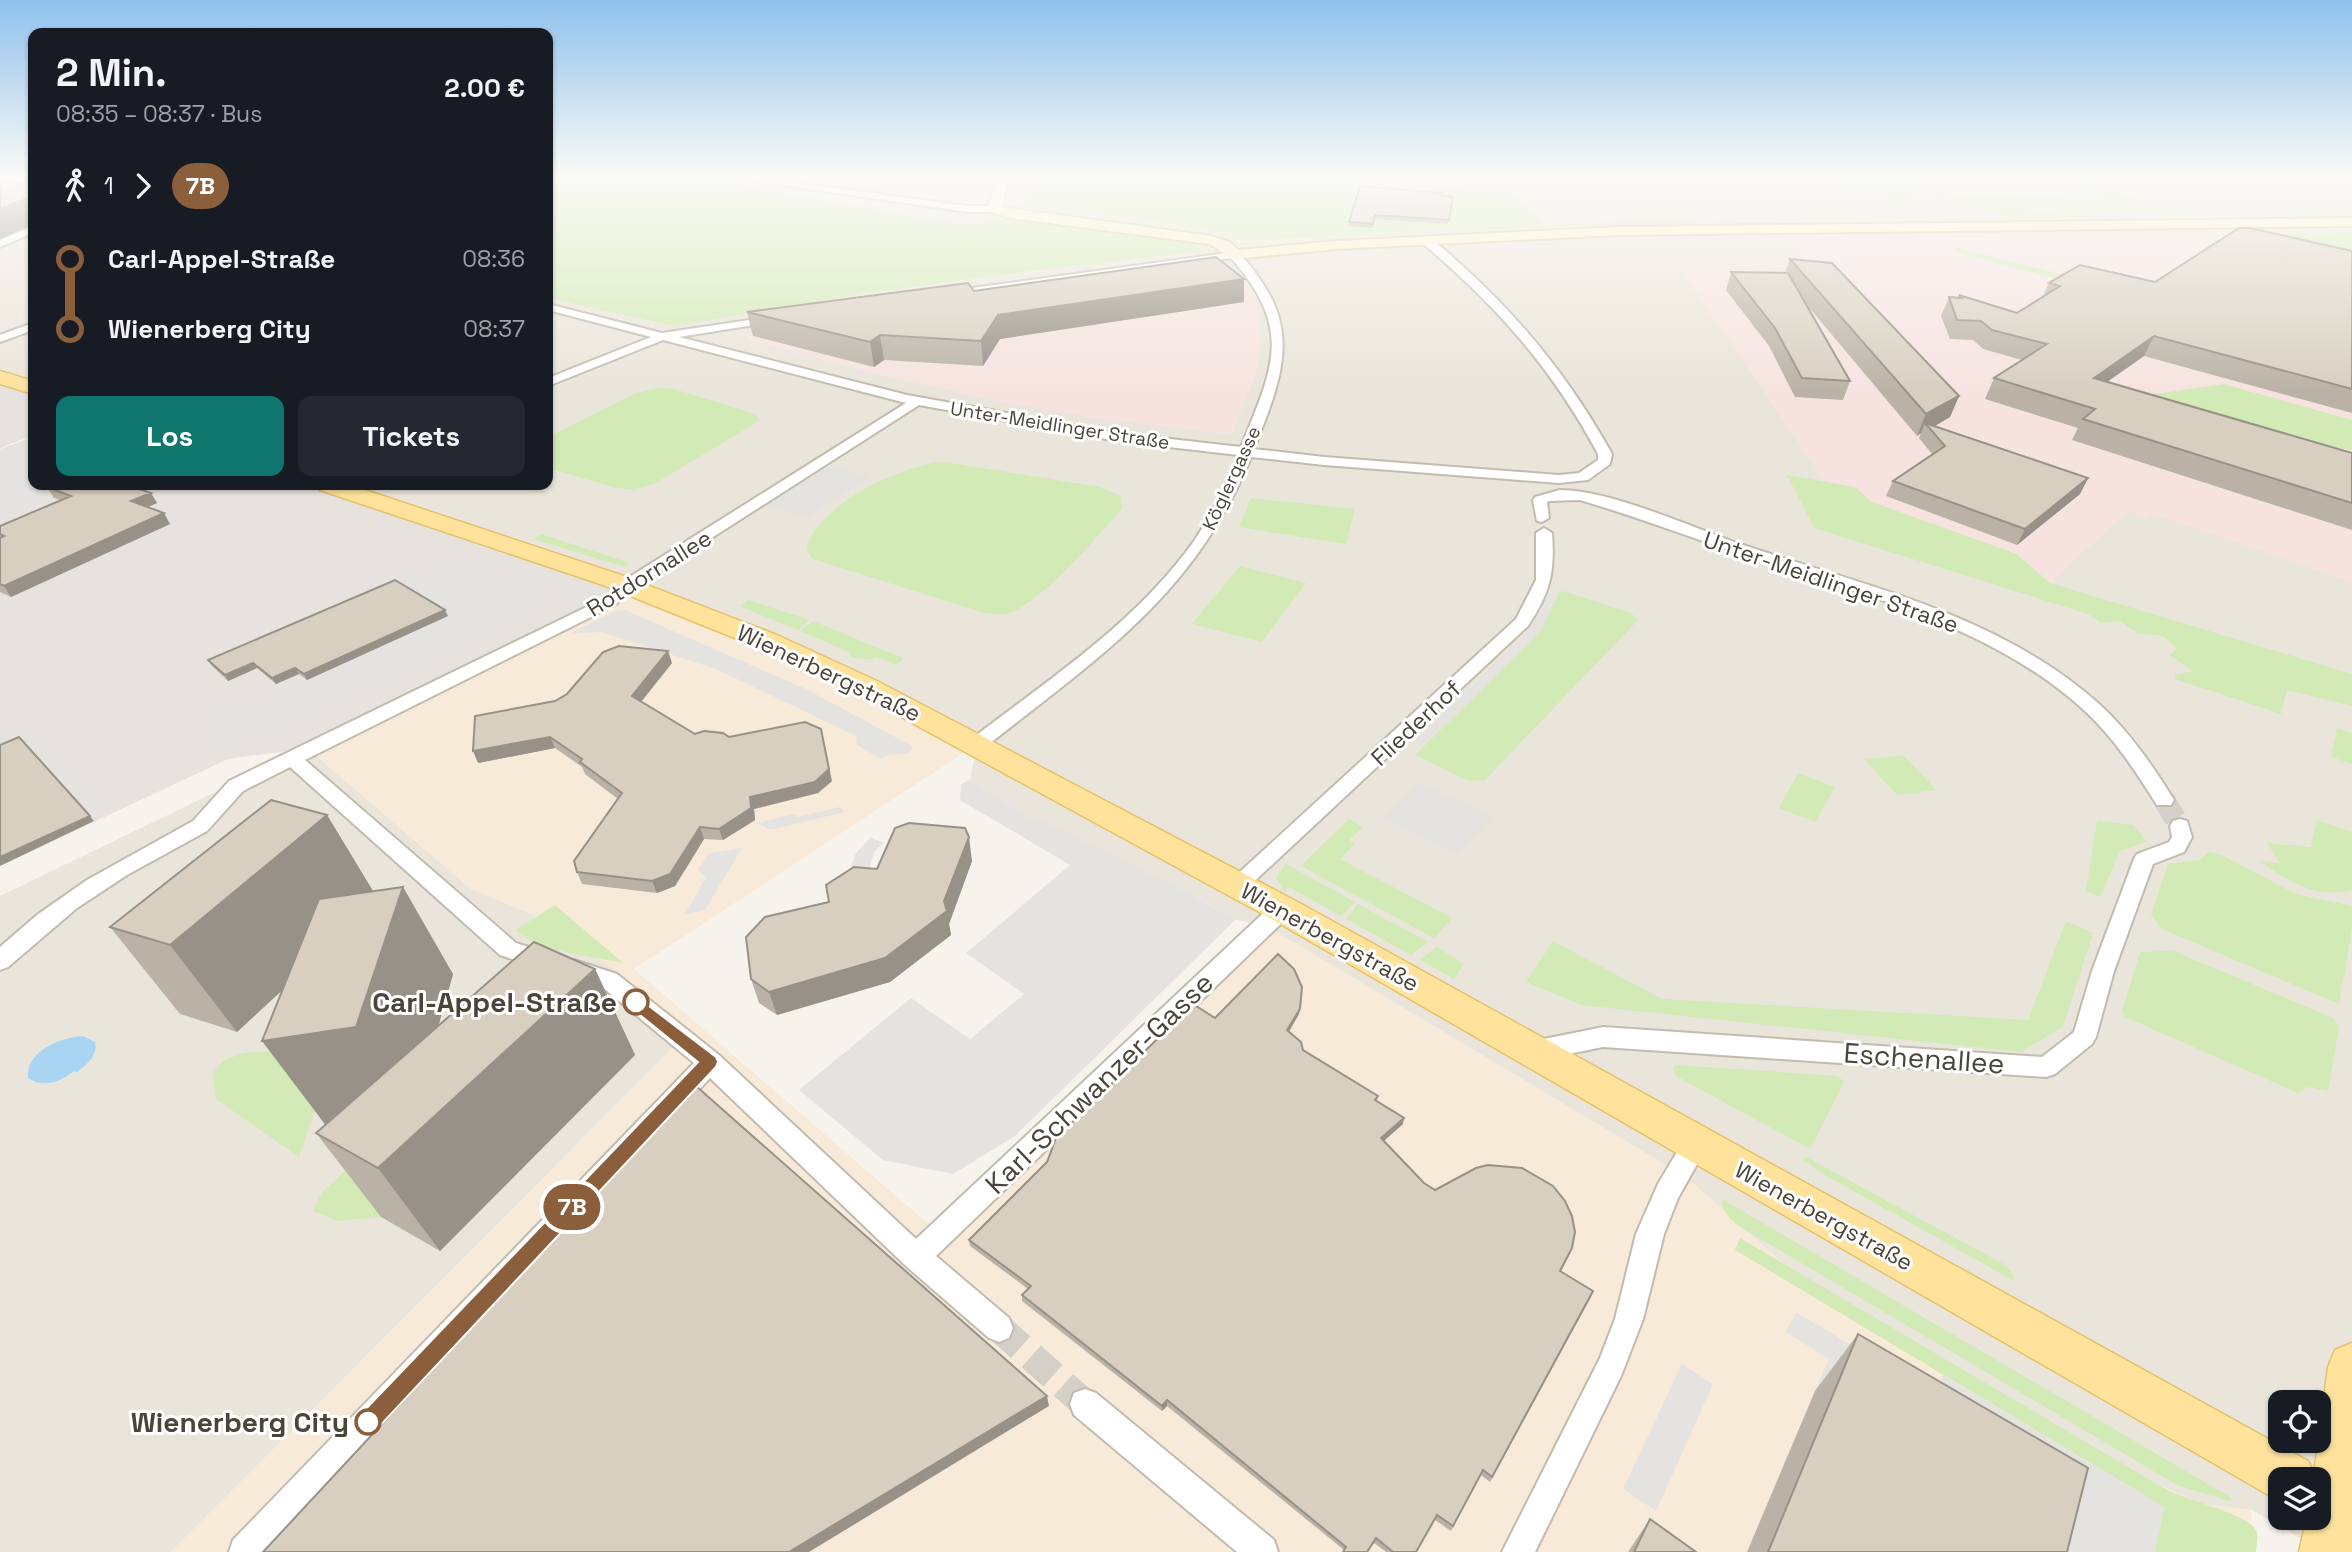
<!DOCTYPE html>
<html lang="de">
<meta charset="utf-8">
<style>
body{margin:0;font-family:"Space Grotesk",sans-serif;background:#242831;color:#f1f3f6;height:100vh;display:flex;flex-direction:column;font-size:26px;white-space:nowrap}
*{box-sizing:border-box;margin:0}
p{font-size:23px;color:#9ea1a6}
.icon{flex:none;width:38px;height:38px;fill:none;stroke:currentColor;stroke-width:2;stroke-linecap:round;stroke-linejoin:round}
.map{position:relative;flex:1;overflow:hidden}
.details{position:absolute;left:28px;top:28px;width:525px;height:462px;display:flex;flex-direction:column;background:#171b24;border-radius:14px;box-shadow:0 2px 5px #0004}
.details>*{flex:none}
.badge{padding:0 14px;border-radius:23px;font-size:24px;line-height:46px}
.controls{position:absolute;left:2268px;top:1390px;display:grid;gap:14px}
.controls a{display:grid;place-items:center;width:63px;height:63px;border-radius:14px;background:#171b24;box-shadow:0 2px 5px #0004;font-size:35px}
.map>.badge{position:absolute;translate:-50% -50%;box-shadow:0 0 0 4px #fff}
.legs{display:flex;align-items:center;gap:10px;height:77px;padding:0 28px;font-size:23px}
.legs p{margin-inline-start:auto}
.overview{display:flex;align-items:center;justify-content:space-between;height:119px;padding:0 28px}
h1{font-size:38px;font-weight:700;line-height:52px}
.button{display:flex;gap:14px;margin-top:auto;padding:14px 28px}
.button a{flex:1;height:80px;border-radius:14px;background:#0f766e;color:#fff;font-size:28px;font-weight:700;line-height:80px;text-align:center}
.button a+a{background:#242831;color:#f1f3f6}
ul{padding:0 28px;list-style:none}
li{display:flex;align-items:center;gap:24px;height:70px;font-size:26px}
li i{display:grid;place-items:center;width:10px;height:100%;margin:0 9px;background:currentColor}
li i::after{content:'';width:18px;height:18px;margin:-9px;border:5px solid;border-radius:50%;background:#171b24}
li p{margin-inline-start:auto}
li:first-child i{background:linear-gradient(#0000 50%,currentColor 0)}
li:last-child i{background:linear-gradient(currentColor 50%,#0000 0)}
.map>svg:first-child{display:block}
</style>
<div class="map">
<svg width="2352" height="1552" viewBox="0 0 2352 1552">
<rect width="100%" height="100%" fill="#f6f3ec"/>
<g fill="#eae5da" fill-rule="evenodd">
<path d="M682,175h1273l139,3 258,-3v1377h-28l-72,-42 -50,-6 -66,-29 -333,-194 -116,-103 -422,-253 -30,-5 -48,-28 -150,-73 -3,1 -64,-40 7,-36 -351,-158 -307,-101h229v-195l134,34 180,-30 169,-23 168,-19v-6l-8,-3 -187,-24 -33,6 -11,-1zM2280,1402h39v38h-39zM2280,1479h39v38h-39z"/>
<polygon points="0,185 33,189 33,435 0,448"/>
<polygon points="307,748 471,889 562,926 688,1033 171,1552 0,1552 0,896"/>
</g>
<polygon fill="#f7ead8" points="626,586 977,744 634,969 941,1235 1265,925 1687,1178 1803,1281 2136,1475 2202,1504 2252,1510 2248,1552 171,1552 687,1033 562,926 471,889 307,748"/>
<g fill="#e6e2dd">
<polygon points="0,377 33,389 33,435 0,448"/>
<polygon points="66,485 319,485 626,586 307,748 228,759 0,866 0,512"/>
</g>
<g fill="#f6e3e0">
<polygon points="2249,228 2352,251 2352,582 2151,513 2146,517 2128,511 2050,583 1837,499 1682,272 1814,269 1790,241 1806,241 1804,234"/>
<polygon points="1224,264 1229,265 1256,299 1261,339 1258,366 1252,383 1233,432 1227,434 1103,419 1006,403 866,372 747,339 748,335 755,330"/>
</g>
<g fill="#d2eab5">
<polygon points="548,175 682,175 960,224 971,225 1004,219 1191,243 1199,246 1200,252 1031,271 862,294 674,326 548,298"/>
<polygon points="1033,175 1240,175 1517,193 1543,223 1251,241 1233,240 1212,231 1161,221 1031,205"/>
<polygon points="1760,175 1914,178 1945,185 1914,187 1910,190 1913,195 1911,200 1891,199 1881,194 1892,192 1882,185 1889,191 1840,191 1830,184 1867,183 1830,183"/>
<polygon points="2352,175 2352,181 2106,184 2101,188 1975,185 1956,184 1952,180"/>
<path d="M1924,189l14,1h-5l14,7 96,-4c13,8 59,5 76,7 -14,-9 -26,-3 -40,-10h34l32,13 -23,3 -90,1 -19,-4h-40l-45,-8 -8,-4z"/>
<polygon points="1980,205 2007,205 2039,211 2124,207 2184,209 2196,212 2174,211 2177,213 2007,215 1992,213 1994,215 1977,207"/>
<polygon points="1699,221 1697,223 1581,225 1325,238 1503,226"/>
<polygon points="2352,232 2352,251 2290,237 2284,233"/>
<polygon points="1958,248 2064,275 2059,279 1958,253 1954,250"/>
<polygon points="2224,384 2352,420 2352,450 2224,431 2127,398"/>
<polygon points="660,388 674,389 749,412 757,416 759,421 654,484 633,489 616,488 548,468 548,437 636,393"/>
<path d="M945,462l155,25 21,9 1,13c-24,26 -83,98 -117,105 -6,1 -15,-1 -21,-1l-171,-54 -7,-9c11,-46 97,-86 139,-88z"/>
<polygon points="1787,475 1855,487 1872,502 2017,554 2050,583 2352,674 2352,706 2287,690 2281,714 2175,679 2175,675 2193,671 2169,655 2177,649 2163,636 2137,633 2120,621 2101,623 2088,614 1814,528"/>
<polygon points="1251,498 1355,509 1346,544 1239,527"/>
<polygon points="541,534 630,563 625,567 533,539"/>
<polygon points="1240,566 1306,583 1262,642 1192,624"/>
<polygon points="1563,591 1631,613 1638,620 1485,780 1469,781 1415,755 1540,632 1559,593"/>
<polygon points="748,600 810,620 798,630 739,606"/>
<polygon points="813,621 903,658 903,660 895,665 877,657 870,659 850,657 849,652 800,631"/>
<polygon points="2337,728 2352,733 2352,764 2331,757"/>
<polygon points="1903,755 1936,790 1897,795 1865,760"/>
<polygon points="1798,773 1835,787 1815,822 1779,808"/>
<polygon points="1349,819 1363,827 1349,840 1355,844 1340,859 1452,918 1434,938 1301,866"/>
<path d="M2317,820l35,12v58c-35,9 -64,-8 -92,-29l21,3 -14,-21 44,4z"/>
<polygon points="2097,821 2133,825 2147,842 2120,851 2100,897 2086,891"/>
<polygon points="2209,852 2222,855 2296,894 2352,906 2352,928 2339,1004 2162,929 2151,915 2168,864 2200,860"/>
<polygon points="1286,864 1355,902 1341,916 1289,887 1284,891 1276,878"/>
<polygon points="1358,904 1428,942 1411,955 1346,919"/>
<path d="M555,905l68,58c-34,-8 -81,-10 -108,-33z"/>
<polygon points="2066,921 2093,933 2063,1027 2021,1052 1581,1005 1526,982 1553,941 1662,999 2028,1020"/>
<polygon points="1437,947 1464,964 1454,979 1420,960"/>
<polygon points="2167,951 2176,952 2333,1018 2339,1027 2328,1091 2308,1087 2298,1093 2125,1017 2122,1011 2140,952"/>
<polygon points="336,1046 299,1157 216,1099 213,1073 223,1061 243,1053"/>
<polygon points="1675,1065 1838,1076 1844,1082 1810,1149 1676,1076 1673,1070"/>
<polygon points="516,1087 381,1217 337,1221 313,1211 322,1192 352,1165"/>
<polygon points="1806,1157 2000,1262 2012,1272 2014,1281 1827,1176 1803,1160"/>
<path d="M1722,1199l508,298 2,5 -55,-17 -440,-260c-8,-7 -16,-15 -15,-26z"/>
<path d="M1740,1238l427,252c18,9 81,25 89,40 3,6 0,16 0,22h-101l9,-45 -429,-257z"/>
</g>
<g fill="#e5e3e0">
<polygon points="1751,181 1760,181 1771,190 1764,191 1777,202 1787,202 1800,213 1792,213 1797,218 1783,218 1742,184 1754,184"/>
<polygon points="33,437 33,485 66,485 0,512 0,449"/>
<polygon points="826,464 869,477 808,517 764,504"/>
<polygon points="452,563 480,576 491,569 547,588 530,599 539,605 281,725 272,720 218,745 203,732 219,724 213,717 250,700 258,707 298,688 296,685 447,616 399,586"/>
<polygon points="1559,593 1540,632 1517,656 1426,744 1414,742 1529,631 1544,606 1548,594"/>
<polygon points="625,610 806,689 912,746 912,749 907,753 887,755 881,759 857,745 856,736 716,669 601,632 569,634 615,611"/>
<polygon points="970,780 1034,820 1037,818 1187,892 1235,920 1015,1136 953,1174 883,1160 799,1090 911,998 970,1039 1024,994 966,953 1070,865 960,800 961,784"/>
<polygon points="1419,782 1492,816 1458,854 1384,818"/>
<polygon points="840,807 845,812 770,830 758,823 793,814 798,817"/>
<polygon points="871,837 883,843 875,851 866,879 847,877 856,853"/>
<polygon points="742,848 705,910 684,915 706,878 698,870 709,853"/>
<polygon points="1796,1312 1935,1395 1943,1375 2164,1507 2155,1552 2018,1552 1815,1391 1829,1359 1786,1332"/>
<polygon points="1682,1364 1713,1384 1656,1511 1623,1489"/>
</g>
<path fill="#a9d4f2" d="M83,1036l12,6c3,14 -8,22 -18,30l-3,-1c-13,11 -31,17 -46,7 -3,-27 34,-41 55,-42z"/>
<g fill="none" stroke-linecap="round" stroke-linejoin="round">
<polyline stroke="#d4d0c8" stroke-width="22" stroke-dasharray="22 11" stroke-linecap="butt" points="2164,800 2180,826"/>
<polyline stroke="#d4d0c8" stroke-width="29" stroke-dasharray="29 14" stroke-linecap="butt" points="999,1328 1085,1404"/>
<g stroke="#c2bbae" stroke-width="4">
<g id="street">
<polygon points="712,175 738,175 968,206 995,206 1000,209 995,212 968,212"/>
<polygon points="33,226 33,233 0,247 0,240"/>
<path d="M1425,237c15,6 29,22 42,33 59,54 106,114 145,184l-2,10 -22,16 -29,3 -235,-18 -73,-8c-56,139 -155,202 -267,291h-14l-2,-4 2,-4c78,-60 166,-117 224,-199 18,-27 32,-56 44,-86l-121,-14 -198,-36 -287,184 -17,16 -310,155 211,183 37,12 3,6 -3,6 -8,3 -45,-15 -210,-188 -47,24 -36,40 -80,44 -50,33 -69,59 -8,3v-23l37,-32 50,-35 106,-59 36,-40 374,-182 17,-16 286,-180 -243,-63 -115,46v-8l103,-41 -103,-27v-6l114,29 113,-17 6,3 -2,2 -100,16 228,58 210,38 124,14c32,-80 53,-117 -10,-189l-281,39 -5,-3 5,-3 284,-39c12,5 22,21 29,32 38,55 13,108 -9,165l70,8 235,18 20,-2 19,-13v-6c-46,-86 -102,-149 -177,-212v-4z"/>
<polygon points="33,323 33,330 0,342 0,335"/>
<path d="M1560,490c49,0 129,36 177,53 124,42 262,71 362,161 30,27 54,62 75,96l-3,5h-14c-21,-33 -42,-66 -71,-93 -88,-82 -213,-115 -325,-151 -61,-20 -120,-43 -181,-61l-30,1 -3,1 2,16 -7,4 -5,-1 -4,-21 2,-3z"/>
<path d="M1544,528l8,5c3,40 -2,60 -24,93l-284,265 -7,3 -7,-3 -4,-5 4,-5 286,-262 20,-39v-47z"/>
<polygon points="2180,819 2187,821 2192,837 2184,852 2153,864 2114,971 2096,1037 2092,1044 2055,1074 2046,1077 1603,1047 1534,1061 1526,1058 1522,1051 1526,1044 1534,1041 1603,1027 2042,1057 2074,1032 2092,971 2134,859 2137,854 2169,842 2172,837 2170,826 2173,821"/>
<polygon points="1282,901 1290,903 1293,909 1290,915 936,1256 1009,1318 1013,1328 1009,1338 999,1342 989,1338 906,1266 710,1078 267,1552 229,1552 233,1540 694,1063 601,986 566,975 563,969 566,963 574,960 617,974 719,1055 916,1239 1274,903"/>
<polygon points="1696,1132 1705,1135 1709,1143 1678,1198 1664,1234 1643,1319 1621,1376 1535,1552 1502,1552 1600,1358 1615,1319 1636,1234 1658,1184 1687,1135"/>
<polygon points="1085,1389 1096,1393 1274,1540 1278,1552 1237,1552 1074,1415 1070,1404 1074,1393"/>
</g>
</g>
<g stroke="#d6c79b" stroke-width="4">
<path id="secondary" d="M997,175h13l-8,32 209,29 19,6 8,8 99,-9 282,-14 733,-9v8l-733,9 -282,14 -103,10c-9,-2 -15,-11 -25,-15l-198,-26 -21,-6 -2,-3z"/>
</g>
<g stroke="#e6c16a" stroke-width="3">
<g id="primary">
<polygon points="0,371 33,381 33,394 0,384"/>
<polygon points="316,485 350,485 621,575 777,635 877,681 1294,900 2308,1461 2314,1474 2328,1367 2335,1350 2352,1343 2352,1552 2299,1552 2307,1517 2319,1517 2319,1479 2280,1479 2280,1501 2272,1497 1270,918 857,693 757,647 603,585 320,490"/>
</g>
</g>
<use href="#street" fill="#fff" fill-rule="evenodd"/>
<use href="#secondary" fill="#fff3cd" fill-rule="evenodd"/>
<use href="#primary" fill="#ffe39c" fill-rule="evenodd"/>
</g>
<g fill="#bab2a6">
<polygon points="1442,196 1453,197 1448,224 1375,219 1372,228 1348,226 1349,222"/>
<polygon points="2352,251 2352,413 2144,356 2107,382 2352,453 2352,530 2072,440 2078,428 1985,399 1994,378 2022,360 1983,349 1973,340 1950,339 1941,316 1949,297 1958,298 1959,295 2017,313 2043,296 2049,283 2155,282"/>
<polygon points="1790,259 1959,396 1950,417 1934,426 2088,478 2080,494 2017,545 1886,496 1893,481 1932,454 1919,438 1921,433 1917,436 1806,304 1850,381 1843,400 1795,397 1769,346 1726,290 1731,272 1785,273"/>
<polygon points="974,291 1244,302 1000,339 983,366 884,360 874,367 753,336 747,312"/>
<polygon points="47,487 157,503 147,507 170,524 11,597 0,592 0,526 61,500 54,498"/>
<polygon points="448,616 307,680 299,674 276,684 257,668 228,681 212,666 208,660"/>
<polygon points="672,663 641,702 695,734 729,737 832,781 818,793 754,809 755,820 723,840 704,839 675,886 657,893 582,884 577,872 618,799 585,774 582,767 555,748 478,763 555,701"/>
<polygon points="327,815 373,891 453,974 438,1026 595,969 635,1055 440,1251 381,1217 316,1133 325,1124 282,990 237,1032 180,1014 110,927"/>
<polygon points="972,861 949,924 951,935 890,982 777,1015 759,1003 751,979 829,902 877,869"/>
<polygon points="1299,1014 1289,1032 1303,1050 1378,1096 1377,1101 1403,1124 1384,1141 1424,1183 1435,1190 1570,1254 1561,1271 1591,1297 1490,1482 1481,1475 1451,1531 1435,1520 1417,1552 1386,1552 1374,1543 1368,1552 1343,1552 1344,1550 1167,1406 1162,1411 1022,1301 1022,1295 1028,1289 970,1246 969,1240"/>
<polygon points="1858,1334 2067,1552 1747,1552 1815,1391"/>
<polygon points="1650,1519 1696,1552 1628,1552"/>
</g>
<g fill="#979187">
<polygon points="33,196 33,224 0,239 0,209"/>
<polygon points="1244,279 1244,302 1000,339 983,366 981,341 998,315"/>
<polygon points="880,335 884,360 874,367 870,342"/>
<polygon points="2154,336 2144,356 2084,398 2094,378"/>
<polygon points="1959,396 1950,417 1930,429 1925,423 1921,433 1917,436 1926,414"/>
<polygon points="2088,478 2080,494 2017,545 2025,529"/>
<polygon points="151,493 157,503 137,512 131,501"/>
<polygon points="164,513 170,524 11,597 4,586"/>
<polygon points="445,610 448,616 307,680 304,674"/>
<polygon points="668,651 672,663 636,708 632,696"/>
<polygon points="253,663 257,668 228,681 225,675"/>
<polygon points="295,668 299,674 276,684 272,678"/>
<polygon points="821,729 832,781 818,793 754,809 755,820 723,840 719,829"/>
<polygon points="550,737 555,748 478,763 473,751"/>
<polygon points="327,815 379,901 237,1032 170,945"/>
<polygon points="90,816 94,821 0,866 0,857"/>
<polygon points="700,827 704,839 675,886 657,893 652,881"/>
<polygon points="969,837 972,861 949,924 951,935 890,982 777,1015 769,992 944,901"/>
<polygon points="403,887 453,974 414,1113 327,1127 262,1041"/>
<polygon points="595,969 635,1055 440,1251 378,1168"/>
<polygon points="1300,1009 1299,1014 1286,1036 1287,1030"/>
<polygon points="1404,1118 1403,1124 1380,1144 1381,1138"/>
<polygon points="1047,1396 1049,1406 809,1552 789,1552"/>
<polygon points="1167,1400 1167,1406 1162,1411 1162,1406"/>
</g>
<g fill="#d8cfc1" stroke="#979187" stroke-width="2">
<polygon points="0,181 33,185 33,196 0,209"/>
<polygon points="1360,186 1442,193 1442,196 1453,197 1449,220 1375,215 1373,224 1349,222"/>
<polygon points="2239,228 2250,228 2352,251 2352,389 2154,336 2094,378 2352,453 2352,503 2083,419 2095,409 1994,378 2047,344 1992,330 1981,321 1957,320 1949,297 1962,298 1959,295 2017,313 2060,286 2049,283 2080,265 2155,282"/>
<polygon points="1216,257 1244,279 998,315 981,341 880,335 870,342 747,312 968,283 974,291"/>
<polygon points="1790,259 1832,263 1959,396 1926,414"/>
<polygon points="1731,272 1788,273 1850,381 1802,378 1775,328"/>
<polygon points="1925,423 2088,478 2025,529 1893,481 1945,446"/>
<polygon points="54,485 127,485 151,493 131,501 164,513 4,586 0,584 0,538 4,536 0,534 0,526 71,496 47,487"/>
<polygon points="395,580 445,610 304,674 295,668 272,678 253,663 225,675 208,660"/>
<polygon points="619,646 668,651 632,696 695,734 704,731 723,733 729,737 805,722 821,729 829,769 815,782 750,797 751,808 719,829 700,827 670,874 652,881 577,872 574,861 622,793 580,762 582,759 550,737 473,751 475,716 555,701 567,694 603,652"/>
<polygon points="19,737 90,816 0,857 0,745"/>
<polygon points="271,800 327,815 170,945 110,927"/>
<polygon points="909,823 965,828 969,837 944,901 947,911 885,958 769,992 751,979 746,937 765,917 829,902 826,885 854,867 877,869 895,828"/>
<polygon points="403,887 356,1027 262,1041 319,899"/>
<polygon points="534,942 595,969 378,1168 316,1133"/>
<polygon points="1278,954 1294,969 1302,987 1300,1009 1287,1030 1301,1042 1303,1050 1378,1096 1375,1100 1404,1118 1381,1138 1424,1183 1435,1190 1476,1168 1488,1165 1522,1168 1553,1186 1565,1201 1572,1216 1575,1232 1572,1248 1560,1271 1593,1291 1492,1477 1483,1470 1453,1526 1437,1515 1416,1552 1393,1552 1376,1538 1367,1552 1343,1552 1346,1547 1167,1400 1162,1406 1022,1295 1031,1286 969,1240 1047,1162 1056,1138 1193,1004 1215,1018"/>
<polygon points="696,1086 1047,1396 789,1552 263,1552"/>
<polygon points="1858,1334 2088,1468 2067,1552 1768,1552"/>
<polygon points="1650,1519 1696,1552 1634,1552"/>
</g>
<linearGradient id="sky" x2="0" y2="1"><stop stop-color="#8fc1ec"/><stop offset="0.45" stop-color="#fbfaf6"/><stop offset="1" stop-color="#fbfaf6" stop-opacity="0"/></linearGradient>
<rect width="2352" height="393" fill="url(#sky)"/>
<polygon fill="#8b5e3c" stroke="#fff" stroke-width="2" points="636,996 716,1057 718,1062 716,1067 376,1430 368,1433 361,1430 358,1422 361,1414 698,1062 630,1007 628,1002 630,998"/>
<g fill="#fff" stroke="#8b5e3c" stroke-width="3.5">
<circle cx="636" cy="1002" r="12"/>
<circle cx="368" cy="1422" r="12"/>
</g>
<g text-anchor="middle" stroke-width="6" stroke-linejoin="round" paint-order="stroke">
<g font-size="19" fill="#4b4439" stroke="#fff">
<text transform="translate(1060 425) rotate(9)" y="7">Unter-Meidlinger Straße</text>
<text transform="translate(1231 478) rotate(-65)" y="7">Köglergasse</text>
</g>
<g font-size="23" fill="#4b4439" stroke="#fff">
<text transform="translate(649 573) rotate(-32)" y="8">Rotdornallee</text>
<text transform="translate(1831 582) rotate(19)" y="8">Unter-Meidlinger Straße</text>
<text transform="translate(829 673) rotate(25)" y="8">Wienerbergstraße</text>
<text transform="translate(1416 723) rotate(-43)" y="8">Fliederhof</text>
<text transform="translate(1330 937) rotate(29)" y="8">Wienerbergstraße</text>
<text transform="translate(1824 1216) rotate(29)" y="8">Wienerbergstraße</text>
</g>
<g font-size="28" font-weight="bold" fill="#4b4439" stroke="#fff" text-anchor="end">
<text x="617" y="1012">Carl-Appel-Straße</text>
<text x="349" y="1432">Wienerberg City</text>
</g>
<g font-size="28" fill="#4b4439" stroke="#fff">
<text transform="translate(1924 1058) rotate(4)" y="10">Eschenallee</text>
<text transform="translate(1099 1083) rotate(-44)" y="10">Karl-Schwanzer-Gasse</text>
</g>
</g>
</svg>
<div class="controls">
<a><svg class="icon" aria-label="locate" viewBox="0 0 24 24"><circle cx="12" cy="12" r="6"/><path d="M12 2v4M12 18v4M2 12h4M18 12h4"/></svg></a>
<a><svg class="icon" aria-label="layers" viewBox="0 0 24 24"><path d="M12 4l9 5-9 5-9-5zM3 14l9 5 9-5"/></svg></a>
</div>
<b class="badge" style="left:572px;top:1207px;background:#8b5e3c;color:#fff">7B</b>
<section class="details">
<div class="overview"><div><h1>2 Min.</h1><p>08:35 – 08:37 · Bus</p></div><b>2.00 €</b></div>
<div class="legs"><svg class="icon" aria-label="walk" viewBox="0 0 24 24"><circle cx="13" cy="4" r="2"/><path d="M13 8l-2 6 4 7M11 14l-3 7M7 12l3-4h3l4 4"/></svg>1<svg class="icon" aria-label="forward" viewBox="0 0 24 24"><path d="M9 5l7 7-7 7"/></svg><b class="badge" style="background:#8b5e3c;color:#fff">7B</b></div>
<ul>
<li><i style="color:#8b5e3c"></i><b>Carl-Appel-Straße</b><p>08:36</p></li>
<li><i style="color:#8b5e3c"></i><b>Wienerberg City</b><p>08:37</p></li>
</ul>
<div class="button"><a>Los</a><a>Tickets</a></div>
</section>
</div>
